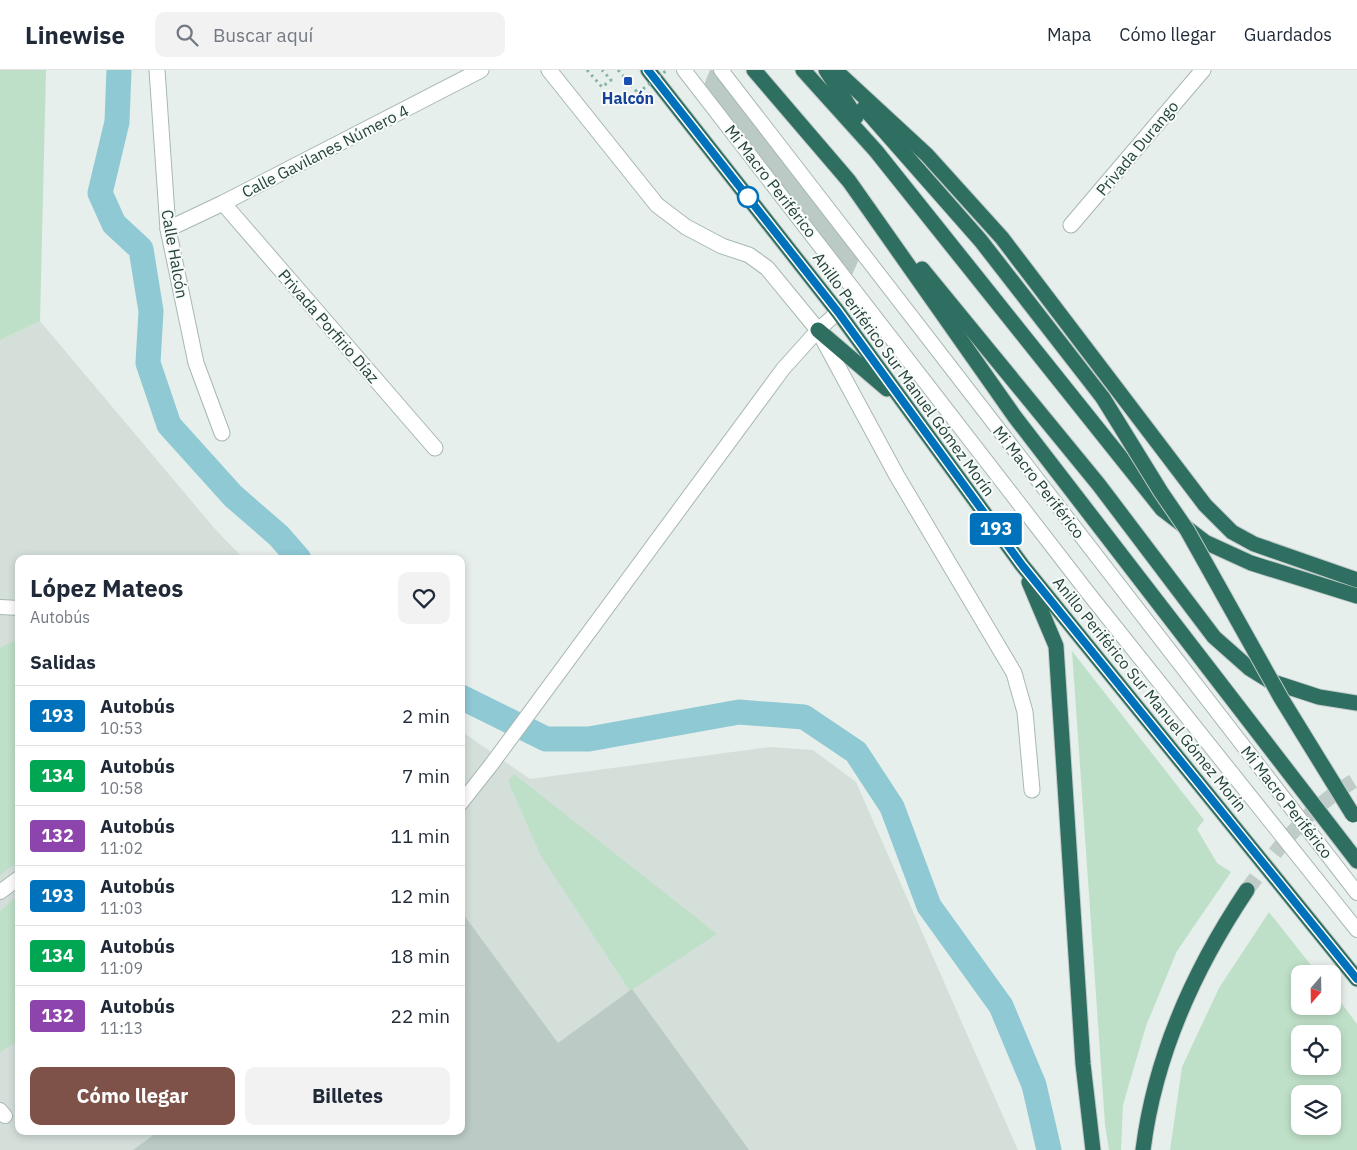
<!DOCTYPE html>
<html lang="es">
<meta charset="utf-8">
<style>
body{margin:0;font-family:"IBM Plex Sans",sans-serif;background:#f2f2f3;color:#1f2937;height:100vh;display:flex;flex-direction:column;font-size:19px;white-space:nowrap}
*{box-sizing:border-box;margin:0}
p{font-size:16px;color:#747a83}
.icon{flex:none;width:28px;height:28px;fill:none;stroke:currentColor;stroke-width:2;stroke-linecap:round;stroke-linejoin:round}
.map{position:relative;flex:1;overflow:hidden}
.sheet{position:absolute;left:15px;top:485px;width:450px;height:580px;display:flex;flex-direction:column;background:#fff;border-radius:10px;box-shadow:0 2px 8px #0003}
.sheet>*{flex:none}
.badge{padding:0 10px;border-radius:4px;font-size:18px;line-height:32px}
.needle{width:32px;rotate:200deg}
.tools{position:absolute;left:1291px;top:895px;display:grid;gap:10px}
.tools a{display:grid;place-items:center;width:50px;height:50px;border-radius:10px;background:#fff;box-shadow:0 2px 8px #0003;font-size:25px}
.map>.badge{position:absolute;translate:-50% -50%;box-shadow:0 0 0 2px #fff}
h2{padding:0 15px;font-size:19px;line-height:45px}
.round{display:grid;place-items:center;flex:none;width:52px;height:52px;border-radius:10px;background:#f2f2f3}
.headline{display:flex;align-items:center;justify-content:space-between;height:85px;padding:0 15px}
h1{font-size:24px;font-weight:700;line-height:38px}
.primary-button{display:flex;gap:10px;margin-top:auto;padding:10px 15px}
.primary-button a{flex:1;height:58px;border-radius:10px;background:#7f5249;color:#fff;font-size:20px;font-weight:700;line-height:58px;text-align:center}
.primary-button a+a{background:#f2f2f3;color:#1f2937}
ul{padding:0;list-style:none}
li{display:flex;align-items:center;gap:15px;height:60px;padding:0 15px;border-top:1px solid #e0e1e3}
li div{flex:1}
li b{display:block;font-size:19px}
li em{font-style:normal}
li .badge{min-width:55px;font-weight:700;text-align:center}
header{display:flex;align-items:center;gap:30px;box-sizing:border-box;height:70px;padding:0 25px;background:#fff;border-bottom:1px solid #e0e1e3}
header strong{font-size:24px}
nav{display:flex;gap:28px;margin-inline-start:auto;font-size:18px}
.search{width:350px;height:45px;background:#f2f2f3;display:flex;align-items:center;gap:12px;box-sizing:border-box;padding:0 18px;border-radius:10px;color:#747a83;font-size:19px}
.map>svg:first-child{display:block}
</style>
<header>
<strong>Linewise</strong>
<div class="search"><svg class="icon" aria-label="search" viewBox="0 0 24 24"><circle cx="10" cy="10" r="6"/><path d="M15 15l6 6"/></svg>Buscar aquí</div>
<nav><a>Mapa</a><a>Cómo llegar</a><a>Guardados</a></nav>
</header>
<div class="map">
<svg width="1357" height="1080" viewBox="0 0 1357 1080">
<rect width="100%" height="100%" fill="#e6efeb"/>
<polygon fill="#d4dfda" points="40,251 215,459 244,489 19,489 19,1061 461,1061 461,661 530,709 770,677 813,680 856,712 1018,1080 0,1080 0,270"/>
<g fill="#bfe0c8" fill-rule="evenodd">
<polygon points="0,0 46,0 40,251 0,270"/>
<polygon points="12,572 19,573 19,791 0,805 0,578"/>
<polygon points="1072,581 1204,750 1197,759 1217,793 1231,802 1177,881 1146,956 1123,1035 1121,1080 1109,1080 1105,1054"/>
<polygon points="514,704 717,864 630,921 541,786 508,711"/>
<polygon points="19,825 19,970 0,982 0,841"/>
<path d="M1269,842l49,62h-18v32h32l1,-14 24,32v126h-187l12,-83 37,-79zM1300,964h32v32h-32zM1300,1024h32v32h-32z"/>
</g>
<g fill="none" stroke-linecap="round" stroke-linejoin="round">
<g stroke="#8ec9d4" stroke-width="25">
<polyline points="119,0 117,52 100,123 114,154 141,179 151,241 148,293 169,355 233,426 279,466 299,489"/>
<polyline points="461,627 546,669 589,669 739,642 804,647 856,682 892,737 929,836 1001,936 1034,1015 1049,1080"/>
</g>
</g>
<g fill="#bbcac4">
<polygon points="710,0 716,0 860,187 851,207 704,15"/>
<polygon points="461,841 558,973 632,919 749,1080 133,1080 159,1061 461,1061"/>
</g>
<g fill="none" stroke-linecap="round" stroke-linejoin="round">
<path stroke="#bfccc8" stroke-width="15" stroke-dasharray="15 8" stroke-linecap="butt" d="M1247,820c32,-44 63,-84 110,-111"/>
<g stroke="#a8b8b2" stroke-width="16">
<g id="lane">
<polyline points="684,0 1089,524 1357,860"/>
<polyline points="721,0 1357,823"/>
<polyline points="0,537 19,538"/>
<polyline points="461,733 491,695 783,299 818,260 838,242"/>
<polyline points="0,822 19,808"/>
<polyline points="0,1040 5,1046"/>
</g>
</g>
<g stroke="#a8b8b2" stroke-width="17">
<g id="street">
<polyline points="157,0 168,159 196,293 222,363"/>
<polyline points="549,0 657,135 686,157 722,176 749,185 767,198 818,260 897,406 1014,603 1025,642 1032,720"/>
<polyline points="223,133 435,378"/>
<polyline points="1071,155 1203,0"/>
<polyline points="168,159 223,133 481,0"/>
</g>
</g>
<g stroke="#c2cac8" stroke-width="17">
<g id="highway">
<polyline points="648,0 838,242 1022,495 1357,909"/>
<polyline points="754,0 849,111 1015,347 1357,791"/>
<polyline points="803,0 876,81 1162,439 1205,472 1251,493 1357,526"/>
<polyline points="826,0 856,47"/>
<polyline points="835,0 927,85 1002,168 1205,435 1232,462 1254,474 1357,510"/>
<polyline points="864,38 981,171 1103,328"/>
<polyline points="922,199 1099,415 1214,567 1249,598 1270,611 1319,627 1357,633"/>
<polyline points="818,260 887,319"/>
<polyline points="1029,512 1056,576 1083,994 1093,1080"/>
<path d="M1143,1080c12,-95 51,-181 104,-260"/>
</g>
</g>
<g stroke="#86b3a5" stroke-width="3" stroke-dasharray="2.5 4" stroke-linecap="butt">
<polyline points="587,0 602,17 611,10 602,0"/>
<polyline points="618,0 638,23"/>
</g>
<use href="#lane" stroke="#fff" stroke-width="14"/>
<use href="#street" stroke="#fff" stroke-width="15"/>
<use href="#highway" stroke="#2f6f62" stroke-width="15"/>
<g stroke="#c2cac8" stroke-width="17" stroke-linecap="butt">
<polyline id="highway-bridge" points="1103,328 1161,422 1187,460 1281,628 1353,745"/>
</g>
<polyline stroke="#86b3a5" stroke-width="3" stroke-dasharray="2.5 4" stroke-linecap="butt" points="638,23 667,0"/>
<use href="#highway-bridge" stroke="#2f6f62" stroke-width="15"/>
</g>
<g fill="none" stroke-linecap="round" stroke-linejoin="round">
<g stroke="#fff" stroke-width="11">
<polyline id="line" points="648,0 838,242 1022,495 1357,909"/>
</g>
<use href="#line" stroke="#0072bc" stroke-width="8"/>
</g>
<rect fill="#1a4fb4" stroke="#f7fbf9" stroke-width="2" x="623" y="6" width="10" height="10" rx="2.5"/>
<circle fill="#fff" stroke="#0072bc" stroke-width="2.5" cx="748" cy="127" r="10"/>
<g text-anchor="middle" stroke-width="4" stroke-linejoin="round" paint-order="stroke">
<g font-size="16" font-weight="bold" fill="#164399" stroke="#f7fbf9">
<text x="628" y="34">Halcón</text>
</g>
<g font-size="16" fill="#24423a" stroke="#f7fbf9">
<text transform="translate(1137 78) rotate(-50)" y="6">Privada Durango</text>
<text transform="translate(325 81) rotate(-27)" y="6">Calle Gavilanes Número 4</text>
<text transform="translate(771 111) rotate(52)" y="6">Mi Macro Periférico</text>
<text transform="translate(175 184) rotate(80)" y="6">Calle Halcón</text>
<text transform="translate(329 256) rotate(49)" y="6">Privada Porfirio Díaz</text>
<text transform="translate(904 304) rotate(54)" y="6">Anillo Periférico Sur Manuel Gómez Morín</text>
<text transform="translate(1039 412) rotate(52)" y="6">Mi Macro Periférico</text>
<text transform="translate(1150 624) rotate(51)" y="6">Anillo Periférico Sur Manuel Gómez Morín</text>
<text transform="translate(1287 732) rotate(52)" y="6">Mi Macro Periférico</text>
</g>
</g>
</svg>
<div class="tools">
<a><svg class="needle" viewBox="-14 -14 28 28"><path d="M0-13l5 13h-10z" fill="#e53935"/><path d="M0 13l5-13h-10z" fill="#747a83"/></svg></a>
<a><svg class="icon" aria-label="locate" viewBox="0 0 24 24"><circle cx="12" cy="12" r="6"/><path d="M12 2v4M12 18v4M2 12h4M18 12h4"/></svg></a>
<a><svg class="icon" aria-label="layers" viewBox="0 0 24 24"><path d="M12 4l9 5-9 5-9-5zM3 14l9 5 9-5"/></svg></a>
</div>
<b class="badge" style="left:996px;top:459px;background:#0072bc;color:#fff">193</b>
<section class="sheet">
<div class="headline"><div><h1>López Mateos</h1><p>Autobús</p></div><a class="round"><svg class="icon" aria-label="heart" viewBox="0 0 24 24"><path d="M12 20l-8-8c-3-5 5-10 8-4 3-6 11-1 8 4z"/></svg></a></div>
<h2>Salidas</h2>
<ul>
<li><span class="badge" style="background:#0072bc;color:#fff">193</span><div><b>Autobús</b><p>10:53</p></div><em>2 min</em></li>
<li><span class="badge" style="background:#00a651;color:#fff">134</span><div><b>Autobús</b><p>10:58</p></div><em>7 min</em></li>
<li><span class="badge" style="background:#8e44ad;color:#fff">132</span><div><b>Autobús</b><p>11:02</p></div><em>11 min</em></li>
<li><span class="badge" style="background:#0072bc;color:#fff">193</span><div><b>Autobús</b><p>11:03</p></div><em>12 min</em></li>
<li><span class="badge" style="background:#00a651;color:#fff">134</span><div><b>Autobús</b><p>11:09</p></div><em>18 min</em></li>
<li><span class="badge" style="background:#8e44ad;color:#fff">132</span><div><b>Autobús</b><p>11:13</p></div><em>22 min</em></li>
</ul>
<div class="primary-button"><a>Cómo llegar</a><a>Billetes</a></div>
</section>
</div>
